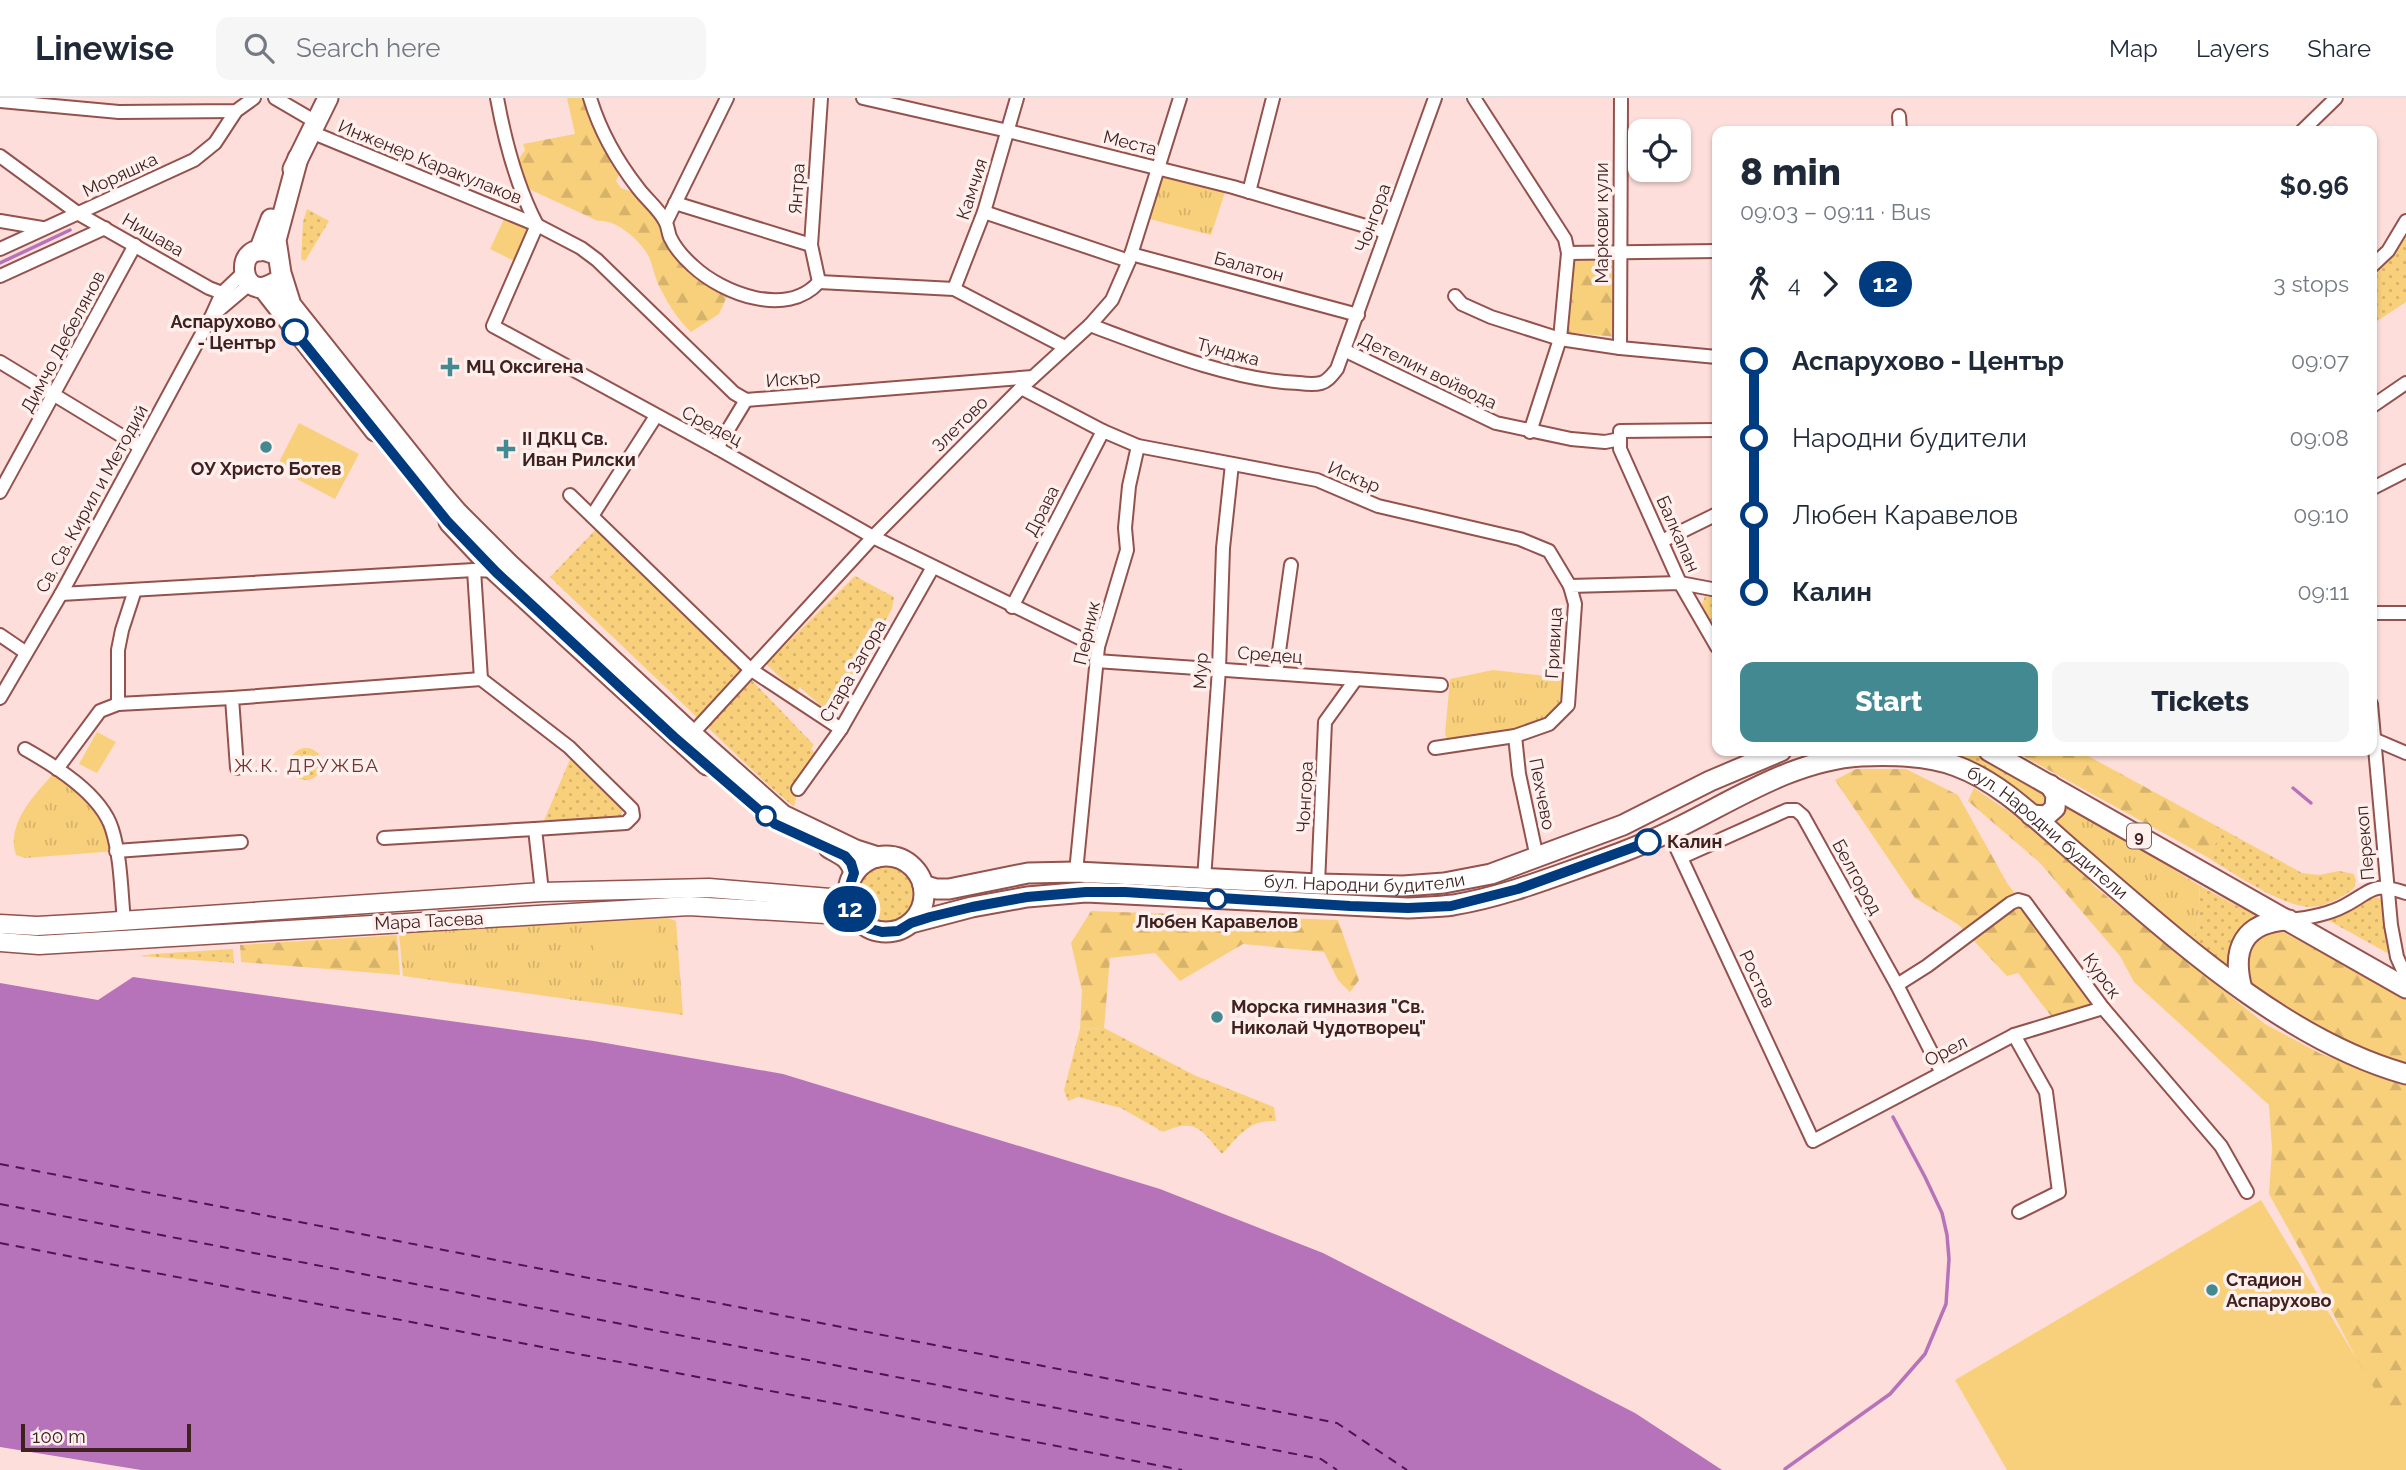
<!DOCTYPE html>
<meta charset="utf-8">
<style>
body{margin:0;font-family:Raleway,sans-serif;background:#f6f6f7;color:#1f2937;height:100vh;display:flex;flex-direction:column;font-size:26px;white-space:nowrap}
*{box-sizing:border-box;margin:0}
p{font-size:23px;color:#747a83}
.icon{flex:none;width:38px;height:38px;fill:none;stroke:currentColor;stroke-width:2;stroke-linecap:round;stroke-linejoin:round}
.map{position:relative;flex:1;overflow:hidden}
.drawer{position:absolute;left:1712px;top:28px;width:665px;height:630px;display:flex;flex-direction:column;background:#fff;border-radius:14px;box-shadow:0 2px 5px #0004}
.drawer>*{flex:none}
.badge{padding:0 14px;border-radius:23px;font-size:24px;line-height:46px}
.tools{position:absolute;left:1628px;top:21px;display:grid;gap:14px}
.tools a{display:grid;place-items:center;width:63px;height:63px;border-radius:14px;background:#fff;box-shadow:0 2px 5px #0004;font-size:35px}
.scale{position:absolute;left:21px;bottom:18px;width:170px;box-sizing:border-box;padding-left:7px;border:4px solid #3f2220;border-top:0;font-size:19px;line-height:24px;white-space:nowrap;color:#3f2220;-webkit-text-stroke:5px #ffefed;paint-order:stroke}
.map>.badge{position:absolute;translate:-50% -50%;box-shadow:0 0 0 4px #fff}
.legs{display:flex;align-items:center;gap:10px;height:77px;padding:0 28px;font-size:23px}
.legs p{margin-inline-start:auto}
.headline{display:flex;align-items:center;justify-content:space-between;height:119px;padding:0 28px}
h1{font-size:38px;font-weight:800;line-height:52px}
.cta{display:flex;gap:14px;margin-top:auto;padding:14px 28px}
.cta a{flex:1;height:80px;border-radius:14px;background:#428991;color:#fff;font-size:28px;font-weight:800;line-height:80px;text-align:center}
.cta a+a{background:#f6f6f7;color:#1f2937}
ul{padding:0 28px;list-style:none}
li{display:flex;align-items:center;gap:24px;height:77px;font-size:26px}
li i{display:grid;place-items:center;width:10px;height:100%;margin:0 9px;background:currentColor}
li i::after{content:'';width:18px;height:18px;margin:-9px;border:5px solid;border-radius:50%;background:#fff}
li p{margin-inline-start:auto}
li:first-child i{background:linear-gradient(#0000 50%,currentColor 0)}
li:last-child i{background:linear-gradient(currentColor 50%,#0000 0)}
header{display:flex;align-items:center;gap:42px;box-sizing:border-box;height:98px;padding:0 35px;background:#fff;border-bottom:2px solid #e0e1e3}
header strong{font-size:33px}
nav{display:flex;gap:38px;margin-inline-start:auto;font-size:24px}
.search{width:490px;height:63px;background:#f6f6f7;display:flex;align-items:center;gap:18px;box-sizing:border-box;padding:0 24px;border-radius:14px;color:#747a83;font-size:26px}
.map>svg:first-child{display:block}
</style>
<header>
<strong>Linewise</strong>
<div class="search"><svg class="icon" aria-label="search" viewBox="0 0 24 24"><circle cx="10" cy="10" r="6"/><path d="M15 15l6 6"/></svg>Search here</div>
<nav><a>Map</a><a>Layers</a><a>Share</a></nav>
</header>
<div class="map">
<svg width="2406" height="1372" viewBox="0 0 2406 1372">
<defs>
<pattern id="grass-dots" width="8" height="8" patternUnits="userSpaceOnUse" patternTransform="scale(1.75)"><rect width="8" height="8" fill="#f8d07b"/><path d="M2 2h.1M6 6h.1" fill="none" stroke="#d6b26a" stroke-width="1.8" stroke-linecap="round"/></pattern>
<pattern id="forest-firs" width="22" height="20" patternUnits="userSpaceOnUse" patternTransform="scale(1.75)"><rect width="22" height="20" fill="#f8d07b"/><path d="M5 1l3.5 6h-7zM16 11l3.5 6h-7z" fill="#d6b26a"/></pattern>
<pattern id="park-tufts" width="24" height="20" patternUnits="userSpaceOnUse" patternTransform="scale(1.75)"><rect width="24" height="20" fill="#f8d07b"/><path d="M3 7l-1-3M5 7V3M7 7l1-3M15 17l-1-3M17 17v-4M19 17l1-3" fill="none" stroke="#d6b26a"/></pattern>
</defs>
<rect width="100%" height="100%" fill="#fddeda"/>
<g fill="url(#grass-dots)">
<polygon points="307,111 329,123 305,163 301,161 303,124"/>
<polygon points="2406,139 2406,204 2371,227 2371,177"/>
<polygon points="601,426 814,647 811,651 820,660 798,691 794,709 767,686 550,479"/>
<polygon points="855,478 894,499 892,511 832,618 800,589 796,594 766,566"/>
<polygon points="1705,498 1717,499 1717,535 1702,507"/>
<circle cx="306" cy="666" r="16"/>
<polygon points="1918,653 1965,653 1979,656 2010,674 2001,685"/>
<polygon points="571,659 623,710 621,720 543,725"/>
<path d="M2224,732l78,43 17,2 20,-4 15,3 2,6 -2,8c-12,10 -29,19 -45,19 -28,-1 -77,-35 -102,-50z"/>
<circle cx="886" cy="797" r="29"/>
<polygon points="2200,788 2260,820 2232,853 2228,869 2193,842 2198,825"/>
<polygon points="2371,799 2379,800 2384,804 2391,857 2326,821 2346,813"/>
<polygon points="233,851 234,865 141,858 153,856"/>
<path d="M1104,930l90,47 80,32 2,14c-28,-1 -36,14 -54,33 -22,-25 -25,-36 -59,-22l-42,-24 -43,-11 -10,4 -4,-11 16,-61z"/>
</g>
<g fill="url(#forest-firs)">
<path d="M567,0h18l4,17 31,57 -4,9 5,7 14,5 27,33 4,13 63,53 -10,22 -28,18c-14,-13 -22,-27 -31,-44 -5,-10 -7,-21 -11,-31 -8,-16 -33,-38 -51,-36l-67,-31 -6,-7 -8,-21 8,-12 -2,-6 52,-10z"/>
<polygon points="1572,158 1617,161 1617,239 1564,234"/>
<polygon points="2014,653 2079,653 2224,732 2207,759"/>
<polygon points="1856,671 1906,671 1958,697 2007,785 2097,906 2051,918 2018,875 2007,878 1959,827 1915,800 1835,682"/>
<polygon points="1974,690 2036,732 2072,761 2094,788 2265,926 2321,956 2406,985 2406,1357 2304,1159 2269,1096 2272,1051 2269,1007 2134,884 2120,858 2040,765 1968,703"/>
<polygon points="1091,813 1338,822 1359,882 1350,894 1338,882 1324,854 1243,846 1180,883 1155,855 1110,860 1104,930 1080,931 1082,893 1071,845"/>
<polygon points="2271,833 2281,833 2406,899 2406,966 2373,957 2320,933 2255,891 2248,883 2245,858 2262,838"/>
<polygon points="397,837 400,877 241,864 240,847"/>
</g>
<g fill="url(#park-tufts)">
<polygon points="1157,70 1227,88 1211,137 1142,119"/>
<polygon points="1493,572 1564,580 1563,607 1547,621 1533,628 1447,642 1445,636 1450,581"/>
<path d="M57,671l42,36 17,46 -91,7 -9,-3c-11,-33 22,-63 41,-86z"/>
<polygon points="2010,674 2123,740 2200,788 2198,825 2193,842 2094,759 2001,685"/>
<polygon points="668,820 676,823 683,917 403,878 399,835"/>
</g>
<g fill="#f8d07b">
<polygon points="505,119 529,131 514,163 490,151"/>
<polygon points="299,325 359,356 335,401 276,370"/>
<polygon points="97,634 116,644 97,675 79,666"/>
<polygon points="656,822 658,857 594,860 592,826"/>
<polygon points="2261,1102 2406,1343 2406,1372 2007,1372 1955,1282"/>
</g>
<polygon fill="#b673ba" points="133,879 594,943 783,976 1160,1091 1323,1155 1635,1315 1722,1372 141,1372 0,1349 0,885 98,902"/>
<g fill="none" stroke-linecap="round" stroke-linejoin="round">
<g stroke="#b673ba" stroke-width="3.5">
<polyline points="0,165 70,132"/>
<polyline points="2293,690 2311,705"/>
<polyline points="1785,1371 1890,1296 1925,1256 1946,1206 1949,1161 1947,1137 1942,1115 1925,1079 1893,1019"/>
</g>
<g stroke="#501255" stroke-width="2" stroke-dasharray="9 7" stroke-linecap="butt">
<polyline points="0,1066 1337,1325 1407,1372"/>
<polyline points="0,1106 1321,1361 1337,1372"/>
<polyline points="0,1145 1182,1372"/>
</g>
<g stroke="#93524d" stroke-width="16">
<g id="street">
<polyline points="275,0 316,24"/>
<path d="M497,0c8,44 19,87 40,127"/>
<path d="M590,0c10,33 27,63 48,90 8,11 21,21 27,33 3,5 3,11 5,16 5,11 14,21 23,29 30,28 94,52 126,16"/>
<polyline points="863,0 1008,33 1233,89 1386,134"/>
<polyline points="1474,0 1565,141 1568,155 1560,241 1530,334"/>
<polyline points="0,3 119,14 236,13 254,0"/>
<polyline points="1899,18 1900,33"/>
<polyline points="2302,33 2336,0"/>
<polyline points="311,34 537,127 581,150 597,162 734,295 746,302 1033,279"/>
<polyline points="0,58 79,116 209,190 222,195"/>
<polyline points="1249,94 1273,0"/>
<polyline points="675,105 811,147"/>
<polyline points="984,114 1129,163"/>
<polyline points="0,123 42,130"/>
<polyline points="666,124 727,0"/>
<polyline points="537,127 493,228 717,350 873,439 1098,549"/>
<polyline points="0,151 194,62 215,45 236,13"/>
<polyline points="1568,155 1717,153"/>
<polyline points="1131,156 1358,217"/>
<polyline points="2371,169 2388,153 2406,123"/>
<polyline points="0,178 105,130"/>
<polyline points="819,184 954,191 1065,249"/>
<polyline points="819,184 811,147 821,0"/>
<polyline points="954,191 984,114 1017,0"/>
<polyline points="1455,198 1462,206 1491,219 1560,241 1620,250 1717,259"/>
<polyline points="213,217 245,190 253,187"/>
<path d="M1090,227c62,23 143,56 209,58 7,1 15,2 22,0 7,-2 11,-8 16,-14l98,-271"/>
<polyline points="1620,250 1621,0"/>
<polyline points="1344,252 1496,325 1571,341 1605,344 1620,341"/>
<polyline points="0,264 140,349"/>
<polyline points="1021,290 1103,333 1138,348 1317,382 1378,408 1520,441 1549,453 1570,488"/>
<polyline points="2371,309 2406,285"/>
<polyline points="1717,332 1620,333 1620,351 1680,485 1717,549"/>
<polyline points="717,350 746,302"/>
<polyline points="2371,391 2406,373"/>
<polyline points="0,394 135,147"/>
<polyline points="570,397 750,571 841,631"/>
<polyline points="592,418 656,318"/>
<polyline points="1662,443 1717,416"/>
<polyline points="474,472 481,581"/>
<polyline points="61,496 474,472 497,473"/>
<polyline points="1012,509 1103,333"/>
<polyline points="2371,515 2406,515"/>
<polyline points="0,537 25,554"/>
<polyline points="1096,563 1441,587"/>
<polyline points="1276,575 1291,467"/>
<polyline points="0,600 61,496 212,217 222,195 244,174"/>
<polyline points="118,606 118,552 122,532 135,492"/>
<polyline points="2371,606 2391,827 2397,859 2406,879"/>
<polyline points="692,636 873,439 1021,290 1090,227 1112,202 1129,163 1180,0"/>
<polyline points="1515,638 1519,676 1537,760"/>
<polyline points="2371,640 2406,655"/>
<polyline points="1435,650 1515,638 1549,626 1568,607 1575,506 1570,488 1680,485 1717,492"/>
<path d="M25,651c30,17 76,45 87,80 9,29 9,62 12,92"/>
<polyline points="237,670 232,600 481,581 569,649 632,711 633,718 626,725 535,731 542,794"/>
<polyline points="57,671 100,613 118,606 232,600"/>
<polyline points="798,691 841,631 933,469"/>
<polyline points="1669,734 1813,1043 2014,937 2103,910"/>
<polyline points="384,740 535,731"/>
<polyline points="116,753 241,744"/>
<polyline points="1682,759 1787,712 1796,712 1803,718 1897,887 1942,975"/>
<polyline points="1076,774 1098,549 1127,452 1125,430 1129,388 1138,348"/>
<polyline points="1204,781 1219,571 1223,450 1232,366"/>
<polyline points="1318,786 1325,624 1356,581"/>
<path d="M2289,822c19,-2 38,-5 55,-14 29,-15 27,-25 62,-13"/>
<polyline points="1897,887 1927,868 2011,805 2018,802 2025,804 2103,910 2221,1048 2247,1094"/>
<polyline points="2014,937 2046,994 2059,1094 2019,1114"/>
</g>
</g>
<g stroke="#93524d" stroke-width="21">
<g id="secondary">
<polyline points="0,826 37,828 91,825 542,794 709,790 830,800 839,799 848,793"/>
<polyline points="0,844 39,847 689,808 826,816 858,822"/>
</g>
</g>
<g stroke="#93524d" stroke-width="23">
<g id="primary">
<polyline points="298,60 276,142 281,175 291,207 439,393 457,414 509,466 692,636 783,717 856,752 878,759"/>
<polyline points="293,71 328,0"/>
<polyline points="259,153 271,121"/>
<path d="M272,155c-39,-17 -35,52 2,30"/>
<polyline points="263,190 375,333"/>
<polyline points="449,424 496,474 707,667"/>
<polyline points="1989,653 2406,890"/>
<polyline points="2031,717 2046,718 2055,710 2056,697 2050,687"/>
<path d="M829,750c13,7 21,10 25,25"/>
<circle cx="886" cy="796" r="38"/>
<path id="s1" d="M923,787l13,4h13l79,-16 48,-1 242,12 85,2 41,-3 47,-9 132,-49 87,-44 71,-30"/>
<path id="s2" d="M911,825l61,-16 55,-10 59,-5 322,16c15,-1 31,-1 45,-3 42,-7 81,-21 120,-35 34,-12 68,-24 100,-40 60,-29 120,-70 188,-74 31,-1 66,-1 95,10 47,17 85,58 123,90 95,81 205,184 327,218"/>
<path d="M2242,891c-11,-41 2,-67 47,-69"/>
</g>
</g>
<use href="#street" stroke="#fff" stroke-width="12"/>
<use href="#secondary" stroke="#fff" stroke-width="18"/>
<use href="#primary" stroke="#fff" stroke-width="19"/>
</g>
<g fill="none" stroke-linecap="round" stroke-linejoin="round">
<g stroke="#fff" stroke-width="16">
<polyline id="line-1" points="295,234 447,423 496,474 674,639 775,726 845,758 851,765 854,775 848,793 851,812 858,822 867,830 882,834 898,833 911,825 930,819 972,809 1027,799 1086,794 1125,794 1350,808 1408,810 1451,808 1518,791 1648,744"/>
</g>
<use href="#line-1" stroke="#003b80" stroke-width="10"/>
</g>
<g fill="#fff" stroke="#003b80" stroke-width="3.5">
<circle cx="295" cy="234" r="12"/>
<circle cx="766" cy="718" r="9"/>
<circle cx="1648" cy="744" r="12"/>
<circle cx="1217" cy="801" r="9"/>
</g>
<g fill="#428991" stroke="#ffefed" stroke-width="2.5">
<path d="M446.5 258.5h7v7h7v7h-7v7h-7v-7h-7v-7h7z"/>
<circle cx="266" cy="349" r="7"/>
<path d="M502.5 340.5h7v7h7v7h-7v7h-7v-7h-7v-7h7z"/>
<circle cx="1217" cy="919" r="7"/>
<circle cx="2212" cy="1192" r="7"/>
</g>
<g text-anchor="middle" stroke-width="7" stroke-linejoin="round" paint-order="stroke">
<rect fill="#ffefed" stroke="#79605e" stroke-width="2" x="2127" y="725.5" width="24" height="25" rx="5"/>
<g font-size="16" font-weight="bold" fill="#3f2220">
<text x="2139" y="744">9</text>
</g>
<g font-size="18" fill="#3f2220" stroke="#ffefed">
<text transform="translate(1130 45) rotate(14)" y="6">Места</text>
<text transform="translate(430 64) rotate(22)" y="6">Инженер Каракулаков</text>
<text transform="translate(120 77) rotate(-25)" y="6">Моряшка</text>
<text transform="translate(797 91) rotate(-86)" y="6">Янтра</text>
<text transform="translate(972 91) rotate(-72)" y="6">Камчия</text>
<text transform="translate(1373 120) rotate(-70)" y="6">Чонгора</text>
<text transform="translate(1602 125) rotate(-90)" y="6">Маркови кули</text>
<text transform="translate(153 137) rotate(30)" y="6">Нишава</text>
<text transform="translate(1249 169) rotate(15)" y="6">Балатон</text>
<text transform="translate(63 244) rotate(-62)" y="6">Димчо Дебелянов</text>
<text transform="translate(1228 254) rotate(15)" y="6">Тунджа</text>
<text transform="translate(1428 273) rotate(26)" y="6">Детелин войвода</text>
<text transform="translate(793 281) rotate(-5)" y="6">Искър</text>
<text transform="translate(960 326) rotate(-45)" y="6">Злетово</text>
<text transform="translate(712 328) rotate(28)" y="6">Средец</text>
<text transform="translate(1354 379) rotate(22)" y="6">Искър</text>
<text transform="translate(92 401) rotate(-61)" y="6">Св. Св. Кирил и Методий</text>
<text transform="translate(1042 413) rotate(-63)" y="6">Драва</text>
<text transform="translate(1678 436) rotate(66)" y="6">Балкапан</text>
<text transform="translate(1087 535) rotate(-77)" y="6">Перник</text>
<text transform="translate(1554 545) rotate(-87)" y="6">Гривица</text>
<text transform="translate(1270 557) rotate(4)" y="6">Средец</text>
<text transform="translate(853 573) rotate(-60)" y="6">Стара Загора</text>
<text transform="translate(1201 573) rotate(-87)" y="6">Мур</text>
<text transform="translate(1542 696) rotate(79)" y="6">Пехчево</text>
<text transform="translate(1305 699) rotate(-87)" y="6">Чонгора</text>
<text dy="6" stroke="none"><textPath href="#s2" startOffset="1192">бул. Народни будители</textPath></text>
<text transform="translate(2365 745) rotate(-95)" y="6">Перекоп</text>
<text transform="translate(1857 779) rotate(61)" y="6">Белгород</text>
<text dy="6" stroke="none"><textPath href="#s1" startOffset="444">бул. Народни будители</textPath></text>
<text transform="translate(429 823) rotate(-3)" y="6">Мара Тасева</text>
<text transform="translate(2102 878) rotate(54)" y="6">Курск</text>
<text transform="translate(1757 881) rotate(65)" y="6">Ростов</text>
<text transform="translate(1946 953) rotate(-28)" y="6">Орел</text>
</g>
<g font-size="18" font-weight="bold" fill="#3f2220" stroke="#ffefed" text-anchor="end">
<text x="276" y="230">Аспарухово<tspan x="276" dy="21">- Център</tspan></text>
<text x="1667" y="750" text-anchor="start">Калин</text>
<text x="1217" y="830" text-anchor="middle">Любен Каравелов</text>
</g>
<g font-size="18" font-weight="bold" fill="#3f2220" stroke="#ffefed" text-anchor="start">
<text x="466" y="275">МЦ Оксигена</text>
<text x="522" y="347">II ДКЦ Св.<tspan x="522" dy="21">Иван Рилски</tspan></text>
<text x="266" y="377" text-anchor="middle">ОУ Христо Ботев</text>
<text x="1231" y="915">Морска гимназия "Св.<tspan x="1231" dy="21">Николай Чудотворец"</tspan></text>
<text x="2226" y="1188">Стадион<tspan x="2226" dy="21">Аспарухово</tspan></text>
</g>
<g font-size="19" letter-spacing="2" fill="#713330" stroke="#ffefed">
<text x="307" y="674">Ж.К. ДРУЖБА</text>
</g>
</g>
</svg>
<div class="tools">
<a><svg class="icon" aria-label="locate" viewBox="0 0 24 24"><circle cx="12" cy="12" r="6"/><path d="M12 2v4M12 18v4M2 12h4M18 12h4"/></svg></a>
</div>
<div class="scale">100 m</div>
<b class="badge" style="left:850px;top:811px;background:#003b80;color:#fff">12</b>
<section class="drawer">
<div class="headline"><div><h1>8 min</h1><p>09:03 – 09:11 · Bus</p></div><b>$0.96</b></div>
<div class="legs"><svg class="icon" aria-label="walk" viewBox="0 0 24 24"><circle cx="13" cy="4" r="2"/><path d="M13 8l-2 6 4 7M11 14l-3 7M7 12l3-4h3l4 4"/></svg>4<svg class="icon" aria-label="forward" viewBox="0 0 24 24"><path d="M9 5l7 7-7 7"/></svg><b class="badge" style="background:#003b80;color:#fff">12</b><p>3 stops</p></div>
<ul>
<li><i style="color:#003b80"></i><b>Аспарухово - Център</b><p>09:07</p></li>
<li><i style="color:#003b80"></i><span>Народни будители</span><p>09:08</p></li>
<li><i style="color:#003b80"></i><span>Любен Каравелов</span><p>09:10</p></li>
<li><i style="color:#003b80"></i><b>Калин</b><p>09:11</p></li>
</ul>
<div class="cta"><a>Start</a><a>Tickets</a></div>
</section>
</div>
